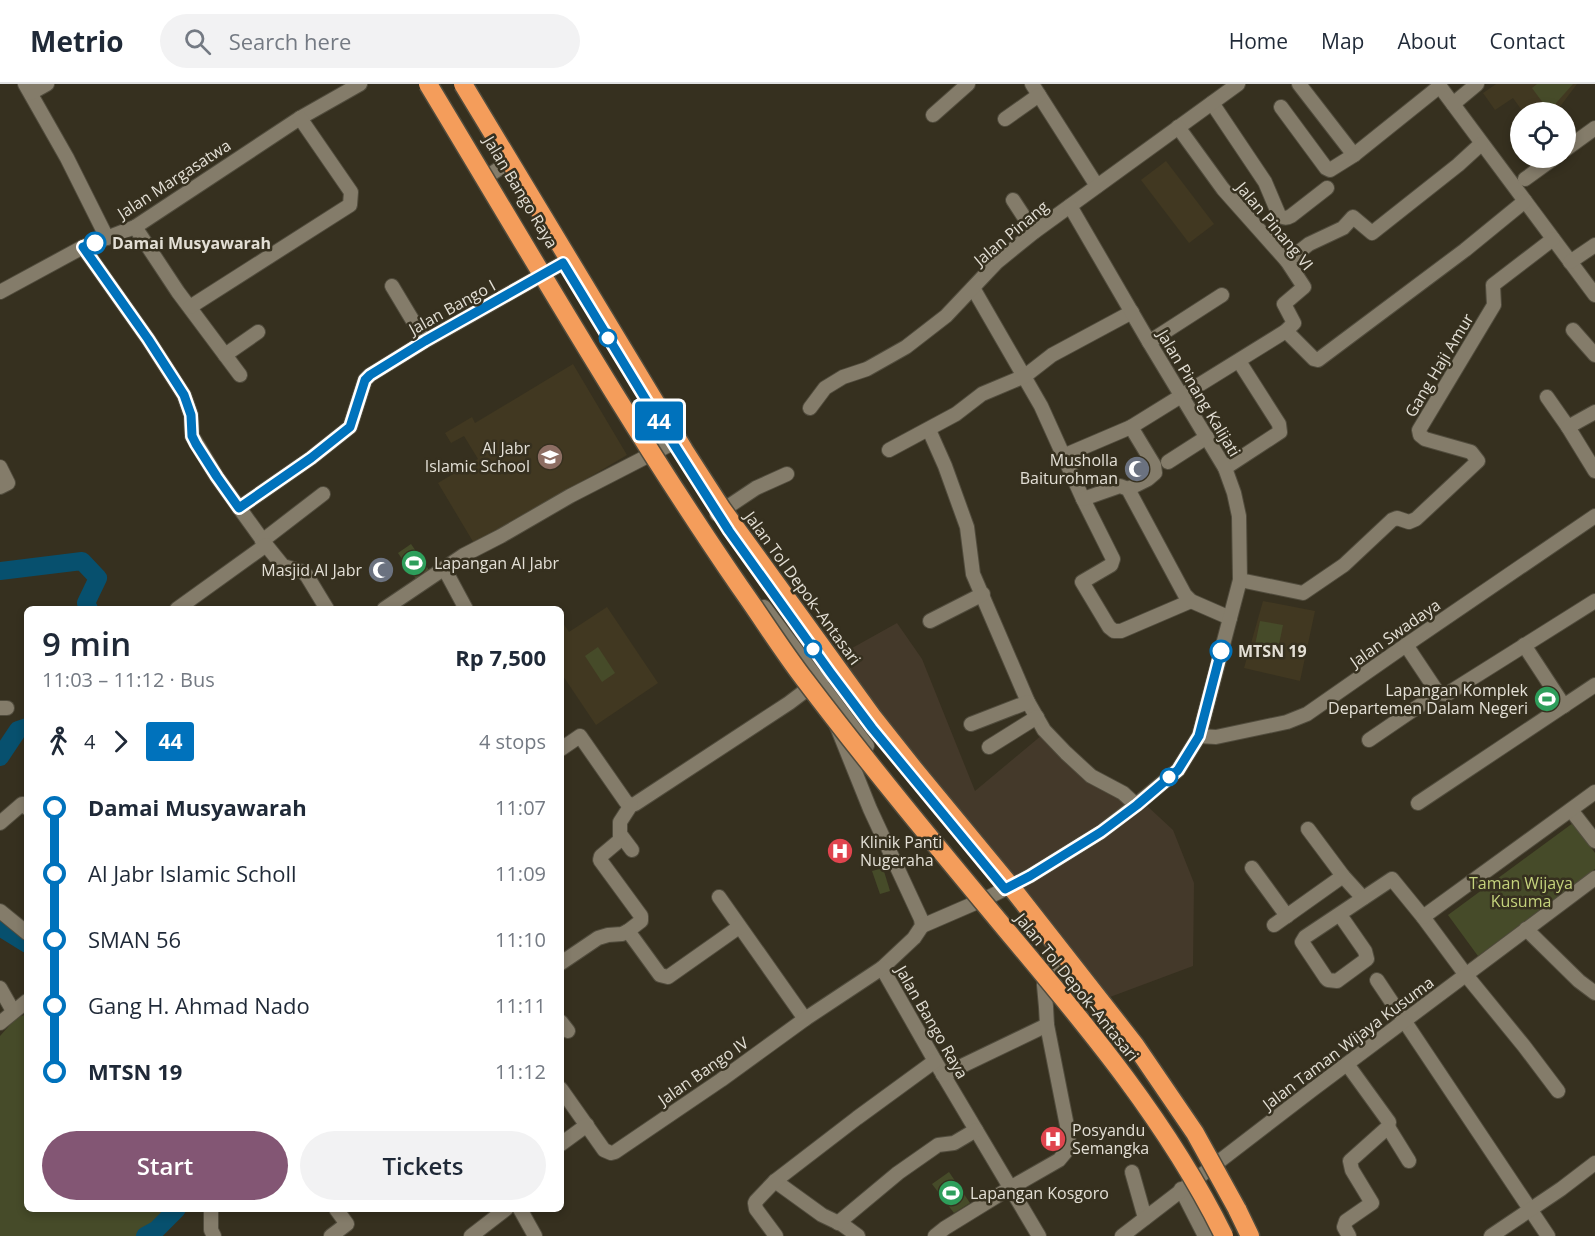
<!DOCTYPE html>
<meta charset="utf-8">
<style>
body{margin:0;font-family:"Open Sans",sans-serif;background:#f2f2f3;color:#1f2937;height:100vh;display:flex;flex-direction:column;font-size:22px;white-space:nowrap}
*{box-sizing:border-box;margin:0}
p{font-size:20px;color:#747a83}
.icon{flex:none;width:33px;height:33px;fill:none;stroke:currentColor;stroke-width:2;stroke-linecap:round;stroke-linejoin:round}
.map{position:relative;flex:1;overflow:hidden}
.sheet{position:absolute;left:24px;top:522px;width:540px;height:606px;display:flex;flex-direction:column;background:#fff;border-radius:9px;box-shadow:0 3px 9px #0003}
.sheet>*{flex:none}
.badge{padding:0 12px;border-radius:4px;font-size:21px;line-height:39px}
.controls{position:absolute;left:1510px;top:18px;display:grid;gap:12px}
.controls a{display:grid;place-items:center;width:66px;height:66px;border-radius:50%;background:#fff;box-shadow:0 3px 9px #0003;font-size:30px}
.map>.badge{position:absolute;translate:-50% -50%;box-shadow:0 0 0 3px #fff}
.legs{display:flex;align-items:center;gap:9px;height:66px;padding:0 18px;font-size:20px}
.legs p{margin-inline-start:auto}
.summary{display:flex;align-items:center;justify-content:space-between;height:102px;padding:0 18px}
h1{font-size:33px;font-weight:600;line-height:45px}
.primary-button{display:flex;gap:12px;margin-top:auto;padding:12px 18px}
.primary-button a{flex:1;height:69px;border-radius:36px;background:#835674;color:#fff;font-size:24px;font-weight:600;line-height:69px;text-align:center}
.primary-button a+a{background:#f2f2f3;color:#1f2937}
ul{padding:0 18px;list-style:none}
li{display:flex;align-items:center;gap:21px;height:66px;font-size:22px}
li i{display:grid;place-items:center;width:9px;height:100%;margin:0 8px;background:currentColor}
li i::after{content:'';width:15px;height:15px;margin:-8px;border:4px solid;border-radius:50%;background:#fff}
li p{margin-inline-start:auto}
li:first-child i{background:linear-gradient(#0000 50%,currentColor 0)}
li:last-child i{background:linear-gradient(currentColor 50%,#0000 0)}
header{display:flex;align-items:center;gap:36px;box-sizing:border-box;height:84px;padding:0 30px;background:#fff;border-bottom:2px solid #e0e1e3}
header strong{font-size:28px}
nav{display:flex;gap:33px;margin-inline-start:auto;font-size:21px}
.search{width:420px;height:54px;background:#f2f2f3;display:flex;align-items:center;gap:15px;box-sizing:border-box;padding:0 21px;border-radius:33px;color:#747a83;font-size:22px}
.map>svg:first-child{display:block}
</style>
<header>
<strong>Metrio</strong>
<div class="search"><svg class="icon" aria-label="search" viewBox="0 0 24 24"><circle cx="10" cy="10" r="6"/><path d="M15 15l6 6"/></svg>Search here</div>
<nav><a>Home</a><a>Map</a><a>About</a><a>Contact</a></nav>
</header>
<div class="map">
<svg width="1595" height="1152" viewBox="0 0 1595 1152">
<rect width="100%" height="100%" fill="#36301f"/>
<polygon fill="#44392a" points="897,539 922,575 975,707 1042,651 1145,720 1173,746 1194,799 1193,882 1110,913 910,669 836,573"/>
<g fill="#413821">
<polygon points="1496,0 1577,0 1556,28 1523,28 1513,14 1495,26 1483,9"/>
<polygon points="1166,77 1214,140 1189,159 1141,96"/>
<polygon points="573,280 627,371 475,461 438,399 478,375 464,352 451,359 445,349 472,333 475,339"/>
<polygon points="1263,517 1315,527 1300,597 1244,584"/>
<polygon points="607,523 658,599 596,641 561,589 561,536 569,548"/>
</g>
<g fill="#464b29">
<polygon points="1537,0 1573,0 1549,27 1532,4"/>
<polygon points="411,460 431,489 418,498 398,469"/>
<polygon points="1260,537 1283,541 1277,570 1254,566"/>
<polygon points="598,563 615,589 602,598 585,572"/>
<polygon points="1547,602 1558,619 1546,627 1535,610"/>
<polygon points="1573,739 1595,769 1595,785 1478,872 1448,831"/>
<polygon points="883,784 890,807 880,810 872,787"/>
<polygon points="27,930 27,1125 185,1125 148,1152 0,1152 0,952 16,934"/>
<polygon points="949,1088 970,1119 954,1129 932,1100"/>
</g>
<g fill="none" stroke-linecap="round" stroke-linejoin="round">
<g stroke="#07506e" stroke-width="18">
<polyline points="0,487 82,477 98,494 86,519 89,525"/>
<polyline points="0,673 18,646 27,643"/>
<polyline points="0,843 27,860"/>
<polyline points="145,1152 156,1146 177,1125"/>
</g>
<g stroke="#514c3d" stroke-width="16">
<g id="minor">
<polyline points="25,0 67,74 107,154"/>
<polyline points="1032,0 1097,102"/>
<polyline points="1299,0 1354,71"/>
<polyline points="1438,0 1595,211"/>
<polyline points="31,9 47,0"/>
<path d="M1212,19l53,79 14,33c4,3 7,4 12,1l36,-28"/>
<polyline points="1453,20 1477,0"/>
<polyline points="1281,23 1326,84 1330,86 1354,71 1440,2"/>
<polyline points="933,31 968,0"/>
<polyline points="1005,35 1039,11"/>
<polyline points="1566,65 1595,44"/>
<polyline points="491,90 503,82"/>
<polyline points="1525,95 1554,74"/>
<polyline points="1013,116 1034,148"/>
<polyline points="135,143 178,208 240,291"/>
<polyline points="83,163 148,255 184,311 191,331 192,352 217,393 266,461 283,482 303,488 307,492 327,525"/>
<polyline points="1287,177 1309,160 1343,144 1353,133 1372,149 1458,81 1481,60"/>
<polyline points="1570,178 1595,161"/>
<polyline points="392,202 425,257"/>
<polyline points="973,204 1041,322 1083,415 1113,475 1111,481 1082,498 1109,543 1114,547 1121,547 1191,517"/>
<polyline points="0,208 83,163 135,143 300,34 360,0"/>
<polyline points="190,223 350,121 351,108 300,34"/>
<polyline points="1573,246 1595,271"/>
<polyline points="1286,247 1314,275 1318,276 1465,166 1525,117"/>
<polyline points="1149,258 1222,211"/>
<polyline points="225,271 258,248"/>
<polyline points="1547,313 1568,343 1595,387"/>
<polyline points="810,324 825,304 843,293 867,285 906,263 946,232 997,178 1034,148 1238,0"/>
<polyline points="1568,343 1595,328"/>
<polyline points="929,346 945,382 967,443 973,490 1028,618 1044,646 1066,669 1091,692 1123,709 1136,721"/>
<polyline points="889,366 956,330 982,310 1025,292 1052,271 1132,228"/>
<polyline points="1063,372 1131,343"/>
<polyline points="1168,378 1207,353"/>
<polyline points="0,383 8,399 0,403"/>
<polyline points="1225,384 1280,348 1279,340 1242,282"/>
<polyline points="1128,405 1148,395 1155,389 1154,381 1131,343 1286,247 1294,239 1284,220 1304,203 1287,177 1223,105 1178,43"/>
<polyline points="1083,415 1120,402 1128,405 1185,511 1191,517 1230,534"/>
<polyline points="239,424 311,374 350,343 365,296 370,291 425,257 563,179"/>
<polyline points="717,430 756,404 787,390"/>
<polyline points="262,457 323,410"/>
<polyline points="444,484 466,525"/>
<polyline points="1240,496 1303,509 1344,481 1392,436 1397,434 1409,438 1416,435 1478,377 1471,368 1425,355 1420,351 1419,346 1494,221 1493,201 1553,155"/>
<polyline points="764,523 867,662"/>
<polyline points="177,525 266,461"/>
<polyline points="384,525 464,471 501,452 570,412 673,359"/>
<polyline points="930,537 983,510"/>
<polyline points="1406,561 1438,609 1447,610 1595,517"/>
<polyline points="1524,561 1564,622"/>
<polyline points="0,624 7,624"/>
<polyline points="971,640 1028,618"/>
<polyline points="837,643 870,725 921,835 922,842 914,854 882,884 935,977 1039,1152"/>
<polyline points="1199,652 1216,653 1287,638 1307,630 1406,561 1595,432"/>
<polyline points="1369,656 1438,609"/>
<polyline points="989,663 1037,633"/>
<polyline points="561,665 580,652 626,718 631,721 635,720 789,619 830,588"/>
<polyline points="1418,719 1595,601"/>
<polyline points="1571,726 1595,757"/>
<polyline points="0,739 22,720 24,720 27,724"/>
<polyline points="1308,745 1343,792 1363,814"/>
<polyline points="620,750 632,766"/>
<polyline points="1252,784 1287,832"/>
<polyline points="719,813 805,935"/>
<polyline points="0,827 27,849"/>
<polyline points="1340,831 1365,867 1367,875 1337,897 1328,896 1326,894 1302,858 1305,853 1392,795 1423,833 1466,891 1524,962 1558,1007"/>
<polyline points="1423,833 1595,708"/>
<polyline points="1274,841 1343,792"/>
<polyline points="922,842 989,813 1030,792 1101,748 1136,721 1178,686 1199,652 1240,496 1239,432 1234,409 1225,384 1149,258 1070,122"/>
<polyline points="1526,845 1579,897 1595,909"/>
<polyline points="628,847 660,891 668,893 739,843"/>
<polyline points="561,879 598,854 608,851 622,850 628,847 641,837 641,832 600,776 601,772 620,756 620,738 631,721"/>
<polyline points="1377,896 1548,1152"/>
<polyline points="0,904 13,927"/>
<polyline points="561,938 568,947"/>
<polyline points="0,939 27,917"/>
<polyline points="1347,980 1389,1038 1388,1043 1350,1077 1352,1086 1372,1119 1346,1137 1344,1143 1349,1152"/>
<polyline points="943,991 1047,941"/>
<polyline points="561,1005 604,1066 611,1069 615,1068 721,996 805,935 882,884"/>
<polyline points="1388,1043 1409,1077"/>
<polyline points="561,1060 587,1041"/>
<polyline points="1132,1088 1145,1134"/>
<polyline points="775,1097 822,1131 843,1141 858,1152"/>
<polyline points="1181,1105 1205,1152"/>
<polyline points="211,1125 211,1146 214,1152"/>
<polyline points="520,1125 535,1152"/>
<polyline points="838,1139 898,1089 938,1061 954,1059 976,1046"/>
<polyline points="331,1152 347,1140 336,1125"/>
<polyline points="471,1152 506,1125"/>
<polyline points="776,1152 756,1125 755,1119 756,1117 775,1097 857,1034 935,977"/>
<polyline points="935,1152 945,1144 1010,1104 1059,1076 1069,1064 1068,1047 1047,941 1046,923 1044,901 1046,890 1058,872"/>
<polyline points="1122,1152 1312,1006 1595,794"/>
<polyline points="1491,1152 1561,1105 1595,1079"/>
</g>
</g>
<g stroke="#514c3d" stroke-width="21">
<polyline id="highway" points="1237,1125 1250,1152"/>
</g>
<use href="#minor" stroke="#847c6a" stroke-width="14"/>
<use href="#highway" stroke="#f49d5b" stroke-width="18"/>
<g stroke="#514c3d" stroke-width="21" stroke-linecap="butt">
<g id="highway-bridge">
<path d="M428,0c102,169 200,340 312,503 22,31 42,63 65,93 65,86 134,169 203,252 80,95 161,192 216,304"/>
<polyline points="463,0 684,366 722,425 872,632 914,685 1008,799 1135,961 1195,1049 1237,1125"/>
</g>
</g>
<use href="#highway-bridge" stroke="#f49d5b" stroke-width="18"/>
</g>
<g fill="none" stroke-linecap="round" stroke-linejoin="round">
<g stroke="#fff" stroke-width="14">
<polyline id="line-1" points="95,159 83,163 148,255 177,300 184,311 191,331 192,352 196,360 217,393 239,424 311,374 350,343 365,296 370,291 425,257 563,179 654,329 729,447 830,588 872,644 1005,805 1030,792 1101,748 1137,721 1178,686 1199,652 1221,567"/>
</g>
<use href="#line-1" stroke="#0072bc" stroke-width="9"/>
</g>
<defs>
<g id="school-disc" transform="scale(1.35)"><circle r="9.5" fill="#8d6e63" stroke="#36301f"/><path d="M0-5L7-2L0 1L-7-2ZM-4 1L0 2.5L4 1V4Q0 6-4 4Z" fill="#fff"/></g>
<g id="mosque-disc" transform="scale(1.35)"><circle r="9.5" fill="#6b7280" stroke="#36301f"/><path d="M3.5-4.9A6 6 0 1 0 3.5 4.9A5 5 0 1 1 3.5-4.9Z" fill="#fff"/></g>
<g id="stadium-disc" transform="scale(1.35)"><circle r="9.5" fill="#2e9e5b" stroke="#36301f"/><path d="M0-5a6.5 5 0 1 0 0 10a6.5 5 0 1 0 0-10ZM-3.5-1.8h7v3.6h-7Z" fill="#fff"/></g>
<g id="hospital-disc" transform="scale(1.35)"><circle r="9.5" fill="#e0444e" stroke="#36301f"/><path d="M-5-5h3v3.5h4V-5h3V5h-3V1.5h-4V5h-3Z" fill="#fff"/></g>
</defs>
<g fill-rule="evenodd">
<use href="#school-disc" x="550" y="373"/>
<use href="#mosque-disc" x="1137" y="385"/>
<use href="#stadium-disc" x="414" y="479"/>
<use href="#mosque-disc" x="381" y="486"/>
<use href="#stadium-disc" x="1547" y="615"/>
<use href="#hospital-disc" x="840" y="767"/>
<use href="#hospital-disc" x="1053" y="1055"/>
<use href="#stadium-disc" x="951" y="1109"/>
</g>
<g fill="#fff" stroke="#0072bc" stroke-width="3">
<circle cx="95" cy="159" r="10"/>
<circle cx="608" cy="254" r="8"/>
<circle cx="813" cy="565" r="8"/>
<circle cx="1221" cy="567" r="10"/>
<circle cx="1169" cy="693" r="8"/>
</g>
<g text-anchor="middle" stroke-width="5" stroke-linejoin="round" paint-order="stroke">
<g font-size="16" fill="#e3dfd5" stroke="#36301f">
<text transform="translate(174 95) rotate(-33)" y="6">Jalan Margasatwa</text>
<text transform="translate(521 108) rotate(59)" y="6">Jalan Bango Raya</text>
<text transform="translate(1275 142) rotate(50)" y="6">Jalan Pinang VI</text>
<text transform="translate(1011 149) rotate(-40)" y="6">Jalan Pinang</text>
<text transform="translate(452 223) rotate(-29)" y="6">Jalan Bango I</text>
<text transform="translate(1439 281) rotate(-59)" y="6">Gang Haji Amur</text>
<text transform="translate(1199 309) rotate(59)" y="6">Jalan Pinang Kalijati</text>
<text transform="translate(803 504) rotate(54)" y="6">Jalan Tol Depok–Antasari</text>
<text transform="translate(1395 549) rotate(-35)" y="6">Jalan Swadaya</text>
<text transform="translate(1077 903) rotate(51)" y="6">Jalan Tol Depok–Antasari</text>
<text transform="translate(932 938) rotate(60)" y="6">Jalan Bango Raya</text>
<text transform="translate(1348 959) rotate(-37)" y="6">Jalan Taman Wijaya Kusuma</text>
<text transform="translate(703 987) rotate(-35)" y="6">Jalan Bango IV</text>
</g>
<g font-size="16" font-weight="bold" fill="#e3dfd5" stroke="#36301f" text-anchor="start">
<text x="112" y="165">Damai Musyawarah</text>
<text x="1238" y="573">MTSN 19</text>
</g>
<g font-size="16" fill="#e3dfd5" stroke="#36301f" text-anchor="end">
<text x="530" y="370">Al Jabr<tspan x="530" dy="18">Islamic School</tspan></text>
<text x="1118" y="382">Musholla<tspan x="1118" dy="18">Baiturohman</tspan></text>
<text x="434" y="485" text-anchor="start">Lapangan Al Jabr</text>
<text x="362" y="492">Masjid Al Jabr</text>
<text x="1528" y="612">Lapangan Komplek<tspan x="1528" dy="18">Departemen Dalam Negeri</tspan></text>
<text x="860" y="764" text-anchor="start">Klinik Panti<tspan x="860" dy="18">Nugeraha</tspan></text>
<text x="1072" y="1052" text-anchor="start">Posyandu<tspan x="1072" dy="18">Semangka</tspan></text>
<text x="970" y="1115" text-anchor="start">Lapangan Kosgoro</text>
</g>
<g font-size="16" fill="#c4d27c" stroke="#36301f">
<text x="1521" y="805">Taman Wijaya<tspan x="1521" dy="18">Kusuma</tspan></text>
</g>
</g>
</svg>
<div class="controls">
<a><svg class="icon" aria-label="locate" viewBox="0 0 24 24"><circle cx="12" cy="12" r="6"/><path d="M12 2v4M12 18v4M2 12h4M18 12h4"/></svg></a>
</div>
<b class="badge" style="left:659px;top:337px;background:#0072bc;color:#fff">44</b>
<section class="sheet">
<div class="summary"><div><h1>9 min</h1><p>11:03 – 11:12 · Bus</p></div><b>Rp 7,500</b></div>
<div class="legs"><svg class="icon" aria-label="walk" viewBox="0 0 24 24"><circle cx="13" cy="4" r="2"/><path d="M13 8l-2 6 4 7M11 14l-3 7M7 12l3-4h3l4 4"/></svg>4<svg class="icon" aria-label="forward" viewBox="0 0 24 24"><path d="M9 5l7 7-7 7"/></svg><b class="badge" style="background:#0072bc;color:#fff">44</b><p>4 stops</p></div>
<ul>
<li><i style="color:#0072bc"></i><b>Damai Musyawarah</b><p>11:07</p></li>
<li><i style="color:#0072bc"></i><span>Al Jabr Islamic Scholl</span><p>11:09</p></li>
<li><i style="color:#0072bc"></i><span>SMAN 56</span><p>11:10</p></li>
<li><i style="color:#0072bc"></i><span>Gang H. Ahmad Nado</span><p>11:11</p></li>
<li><i style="color:#0072bc"></i><b>MTSN 19</b><p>11:12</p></li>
</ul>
<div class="primary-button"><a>Start</a><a>Tickets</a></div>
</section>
</div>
